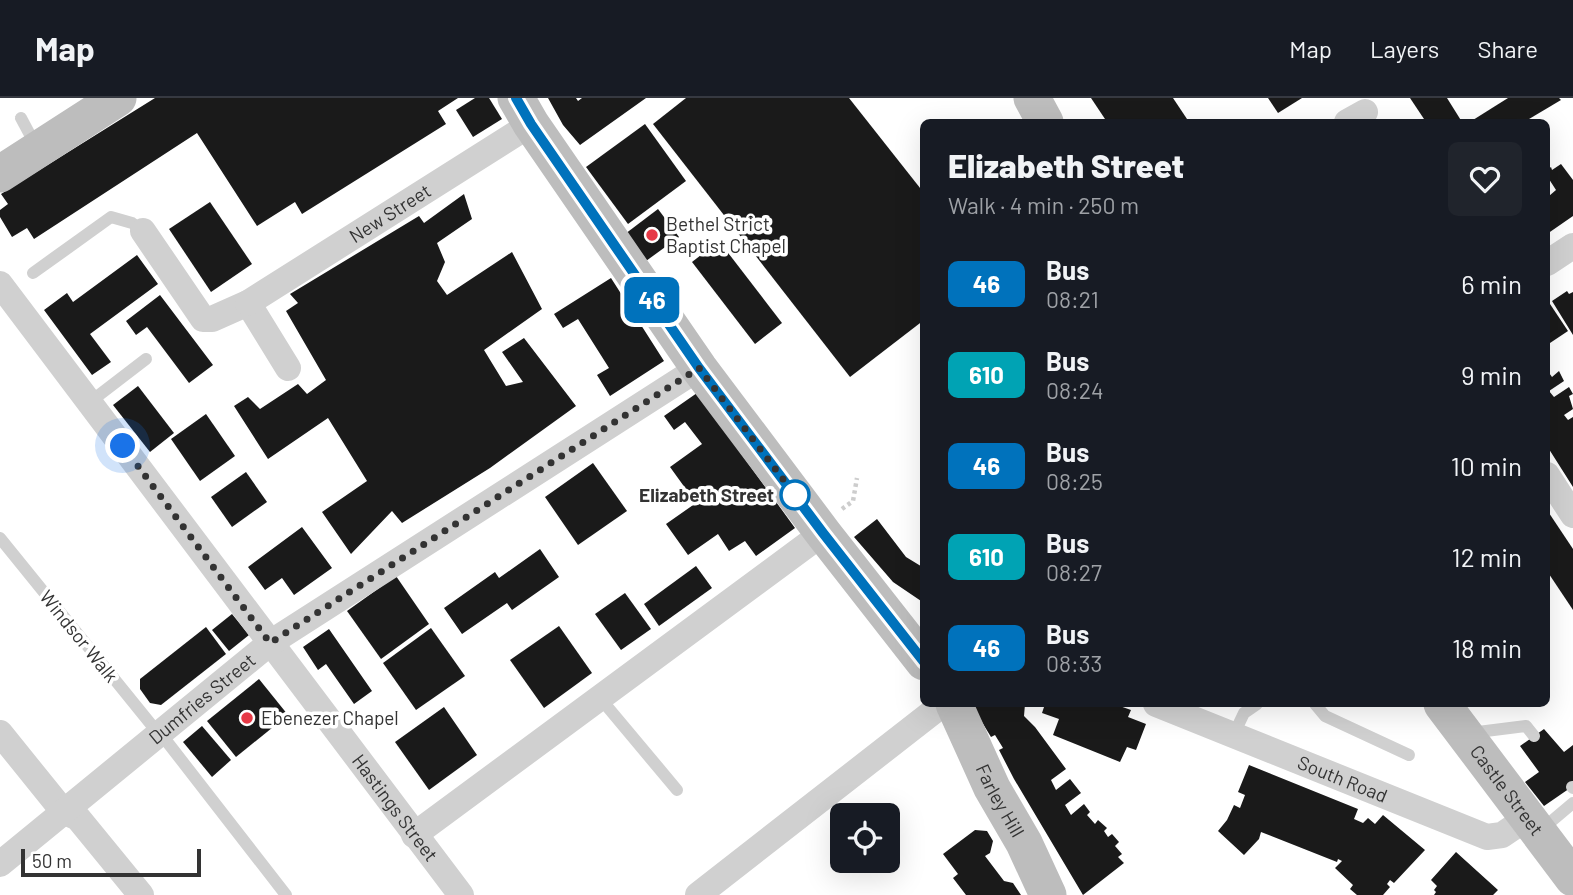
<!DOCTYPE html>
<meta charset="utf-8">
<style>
body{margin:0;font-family:Barlow,sans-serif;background:#20242c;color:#f1f3f6;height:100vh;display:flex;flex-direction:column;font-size:26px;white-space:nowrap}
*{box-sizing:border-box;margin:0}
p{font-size:23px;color:#9ea1a6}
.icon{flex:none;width:38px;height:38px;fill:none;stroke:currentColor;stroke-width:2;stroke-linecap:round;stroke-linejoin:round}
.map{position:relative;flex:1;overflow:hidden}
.side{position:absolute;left:920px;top:21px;width:630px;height:588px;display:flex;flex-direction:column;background:#171b24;border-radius:10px;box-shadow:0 7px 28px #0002}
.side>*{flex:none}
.badge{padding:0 14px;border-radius:10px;font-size:24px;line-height:46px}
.buttons{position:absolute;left:830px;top:705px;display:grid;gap:14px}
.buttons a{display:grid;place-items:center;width:70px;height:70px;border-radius:10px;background:#171b24;box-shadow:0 7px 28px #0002;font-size:35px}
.scale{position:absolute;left:21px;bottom:18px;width:180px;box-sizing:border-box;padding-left:7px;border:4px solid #333;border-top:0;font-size:19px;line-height:24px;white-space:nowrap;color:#333;-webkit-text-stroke:5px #fff;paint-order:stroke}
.you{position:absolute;width:35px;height:35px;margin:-18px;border:5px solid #fff;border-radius:50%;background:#1a73e8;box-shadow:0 0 0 10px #1a73e833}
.map>.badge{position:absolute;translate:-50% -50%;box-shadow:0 0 0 4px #fff}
.round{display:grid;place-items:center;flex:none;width:74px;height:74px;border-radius:10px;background:#20242c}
.summary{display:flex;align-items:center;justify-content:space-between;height:119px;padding:0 28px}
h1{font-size:33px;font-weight:800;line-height:52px}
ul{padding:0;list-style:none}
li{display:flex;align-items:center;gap:21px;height:91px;padding:0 28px}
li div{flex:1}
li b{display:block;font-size:26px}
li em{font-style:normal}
li .badge{min-width:77px;font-weight:700;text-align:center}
header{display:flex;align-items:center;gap:42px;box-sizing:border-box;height:98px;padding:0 35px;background:#171b24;border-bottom:2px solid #363941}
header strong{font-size:33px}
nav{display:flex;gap:38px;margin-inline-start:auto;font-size:24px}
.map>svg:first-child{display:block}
</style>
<header>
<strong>Map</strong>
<nav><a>Map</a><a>Layers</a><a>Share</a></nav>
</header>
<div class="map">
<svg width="1573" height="797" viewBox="0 0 1573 797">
<rect width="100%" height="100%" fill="#fff"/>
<g fill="#1a1a1a">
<polygon points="155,0 458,0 438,13 446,26 302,116 295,104 257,128 197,35 34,141 27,130 12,139 0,119 0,112 8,106 1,96"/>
<polygon points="475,0 489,0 502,21 473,39 456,12"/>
<polygon points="548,0 576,0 578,3 582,0 646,0 580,47 563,27"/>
<polygon points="686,0 849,0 924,95 924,222 850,279 653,26"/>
<polygon points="1091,0 1173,0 1189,24 1107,24"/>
<polygon points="1268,0 1302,0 1278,15"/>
<polygon points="1410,0 1447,0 1462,24 1426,24"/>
<polygon points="1508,0 1559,0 1561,2 1524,24 1474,24 1473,22"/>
<polygon points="645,26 686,83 628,126 586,69"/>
<polygon points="1561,66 1573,82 1573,118 1547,136 1547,95 1549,98 1556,92 1547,78 1547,72 1551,69 1552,72"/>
<polygon points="464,96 472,121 437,145 445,164 437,183 447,197 512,154 542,211 484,252 506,288 523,284 502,254 524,240 576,308 490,370 402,425 392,413 351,456 322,414 367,383 328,320 268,361 234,308 248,299 260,311 298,286 307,296 326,282 286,213 298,205 290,196 419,118 424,125"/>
<polygon points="210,104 252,166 211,194 169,131"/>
<polygon points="658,111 679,139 646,163 625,136"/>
<polygon points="719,143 782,225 755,246 692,164"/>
<polygon points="137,157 158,186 90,236 111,264 92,277 44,212 67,195 73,204"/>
<polygon points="611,180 664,263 610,298 597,277 609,270 578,221 563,230 554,216"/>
<polygon points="1567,193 1569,196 1573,194 1573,237 1552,203"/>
<polygon points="160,197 213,267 189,285 147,229 136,237 126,223"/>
<polygon points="1550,206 1568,233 1547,247 1547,207"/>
<polygon points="1547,272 1552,279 1559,273 1564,283 1549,293 1554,299 1569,289 1573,296 1569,298 1573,311 1564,317 1568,322 1573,319 1573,389 1547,348"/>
<polygon points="138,288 174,335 150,354 113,307"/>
<polygon points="697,295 795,430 756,458 745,443 729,453 718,436 688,457 666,426 696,405 670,369 702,346 685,324 674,332 664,318"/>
<polygon points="206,316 235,358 200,383 171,341"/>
<polygon points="593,365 627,413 578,447 545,399"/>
<polygon points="246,374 267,404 232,429 211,399"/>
<polygon points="1547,412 1573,451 1573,512 1547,473"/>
<polygon points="877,421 906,459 924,470 924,505 893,484 854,439"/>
<polygon points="302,429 332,470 294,497 282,480 265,492 248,469"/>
<polygon points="540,451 559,479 512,512 507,505 462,536 444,510 495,474 499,480"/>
<polygon points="696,468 712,490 659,528 644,506"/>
<polygon points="396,478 429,526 381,561 347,513"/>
<polygon points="625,495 651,531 621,552 595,516"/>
<polygon points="232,516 249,537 229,553 212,532"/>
<polygon points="559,528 592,575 544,610 510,562"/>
<polygon points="206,529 226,556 161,607 150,605 140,591 140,581"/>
<polygon points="431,530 465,578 416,612 383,565"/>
<polygon points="329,531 372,593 354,606 326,566 318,572 303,549"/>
<polygon points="259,581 288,617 236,659 207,623"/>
<polygon points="971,606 1025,606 1024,618 1035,629 1066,671 1051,682 1056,692 1070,681 1081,695 1065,707 1071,717 1084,706 1090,714 1087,717 1095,726 1098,722 1107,730 1104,733 1108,739 1112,736 1119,744 1115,748 1122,756 1118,759 1124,765 1083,797 1014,681 999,652 1003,650 995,637 991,639"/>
<polygon points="1045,606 1114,606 1131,612 1128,619 1146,626 1136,652 1127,649 1120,664 1053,637 1059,621 1042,615"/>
<polygon points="444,609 477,657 429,692 395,644"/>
<polygon points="202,628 231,662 212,679 183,644"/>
<polygon points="1544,631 1564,654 1573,647 1573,688 1544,708 1525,684 1539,674 1520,648"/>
<polygon points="1249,667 1358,711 1354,721 1363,725 1368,720 1375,726 1383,717 1425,752 1394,785 1390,782 1387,786 1390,789 1383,797 1357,797 1350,791 1353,787 1335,770 1342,763 1338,761 1337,764 1261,734 1259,741 1244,757 1218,733 1227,722 1234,707 1240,710 1245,697 1238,694"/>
<polygon points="975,732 987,733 993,743 990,755 985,758 1004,783 1013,785 1021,797 966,797 953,780 958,776 943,756"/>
<polygon points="1456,754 1498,792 1493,797 1434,797 1436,794 1434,792 1437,788 1431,782"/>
</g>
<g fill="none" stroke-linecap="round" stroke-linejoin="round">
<polyline stroke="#cdcdcd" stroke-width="4.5" stroke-dasharray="3.5 3.5" stroke-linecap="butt" points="842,411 853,403 857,380"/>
<g stroke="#d0d0d0" stroke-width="12">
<polyline points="21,20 36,48"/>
<polyline points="33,175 111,119 132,125 143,133"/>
<polyline points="90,304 146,261"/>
<polyline points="0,440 158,635 168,645 286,797"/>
<polyline points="600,600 677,692"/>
<polyline points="1315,606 1325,618 1409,657"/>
<polyline points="1470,635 1526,628 1534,638"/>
<polyline points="1233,638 1244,615 1257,606"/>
<polyline points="1572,689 1573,690"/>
<polyline points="1541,732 1573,705"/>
</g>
<g stroke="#d0d0d0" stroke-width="26">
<polyline points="1347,24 1365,14"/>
<polyline points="143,133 203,221 212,221 248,205 288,270"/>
<polyline points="1547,165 1573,148"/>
<path id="s1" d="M0,186l461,611"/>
<path id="s2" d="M248,205l283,-179"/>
<polyline points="1547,377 1573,417"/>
<path id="s3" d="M1156,606l331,133 15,-2 25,-17"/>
<polyline points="0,635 63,713 78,720 141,797"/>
<polyline points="414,737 823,435"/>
<path id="s4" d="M0,766l270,-221 429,-275"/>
<polyline points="698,797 943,606"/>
</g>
<g stroke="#bdbdbd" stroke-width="37">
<polyline points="516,0 531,26 699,270 823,435 924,564"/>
<polyline points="1032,0 1045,24"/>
<polyline points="0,76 118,0"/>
<path id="s5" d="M954,606l38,84 32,55 24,52"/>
<path id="s6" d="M1442,606l131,174"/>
</g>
</g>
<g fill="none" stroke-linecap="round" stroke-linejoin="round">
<g stroke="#fff" stroke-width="16">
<polyline id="line" points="516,0 531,26 699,270 823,435 924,564"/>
</g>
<use href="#line" stroke="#0072bc" stroke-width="10"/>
<polyline stroke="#333" stroke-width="7" stroke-dasharray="0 12.6" points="123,348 270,545 699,270 795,397"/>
</g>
<g fill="#e63946" stroke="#fff" stroke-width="2.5">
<circle cx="652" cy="137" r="7"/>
<circle cx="247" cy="620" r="7"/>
</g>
<circle fill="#fff" stroke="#0072bc" stroke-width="3.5" cx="795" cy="397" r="14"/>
<g text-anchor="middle" stroke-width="7" stroke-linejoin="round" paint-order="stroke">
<g font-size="19" fill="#333" stroke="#fff">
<text dy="7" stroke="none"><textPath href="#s2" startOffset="168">New Street</textPath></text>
<text transform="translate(79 538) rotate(51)" y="7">Windsor Walk</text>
<text dy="7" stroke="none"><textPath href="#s4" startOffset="261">Dumfries Street</textPath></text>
<text dy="7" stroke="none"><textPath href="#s3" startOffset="201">South Road</textPath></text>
<text dy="7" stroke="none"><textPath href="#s6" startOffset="108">Castle Street</textPath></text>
<text dy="7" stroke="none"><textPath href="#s5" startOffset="107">Farley Hill</textPath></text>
<text dy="7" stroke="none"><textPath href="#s1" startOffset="656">Hastings Street</textPath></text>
</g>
<g font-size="19" fill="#333" stroke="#fff" text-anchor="start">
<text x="666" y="133">Bethel Strict<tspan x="666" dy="22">Baptist Chapel</tspan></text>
<text x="261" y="627">Ebenezer Chapel</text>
</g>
<g font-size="19" font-weight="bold" fill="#333" stroke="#fff" text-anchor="end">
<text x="774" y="404">Elizabeth Street</text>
</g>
</g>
</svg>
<div class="buttons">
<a><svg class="icon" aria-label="locate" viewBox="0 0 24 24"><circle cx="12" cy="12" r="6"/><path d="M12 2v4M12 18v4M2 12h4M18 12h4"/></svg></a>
</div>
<div class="scale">50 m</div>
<div class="you" style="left:123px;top:348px"></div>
<b class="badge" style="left:652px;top:202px;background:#0072bc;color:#fff">46</b>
<section class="side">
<div class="summary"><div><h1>Elizabeth Street</h1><p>Walk · 4 min · 250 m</p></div><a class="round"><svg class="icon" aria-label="heart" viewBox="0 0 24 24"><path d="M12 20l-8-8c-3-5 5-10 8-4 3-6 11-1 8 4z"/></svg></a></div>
<ul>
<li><span class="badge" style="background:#0072bc;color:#fff">46</span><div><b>Bus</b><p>08:21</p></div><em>6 min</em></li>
<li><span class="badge" style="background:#00a3b4;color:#fff">610</span><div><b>Bus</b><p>08:24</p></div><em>9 min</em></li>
<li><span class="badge" style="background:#0072bc;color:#fff">46</span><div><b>Bus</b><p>08:25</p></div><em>10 min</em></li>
<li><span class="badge" style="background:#00a3b4;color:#fff">610</span><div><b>Bus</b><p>08:27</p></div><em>12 min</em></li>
<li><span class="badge" style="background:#0072bc;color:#fff">46</span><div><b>Bus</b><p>08:33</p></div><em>18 min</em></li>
</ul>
</section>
</div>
